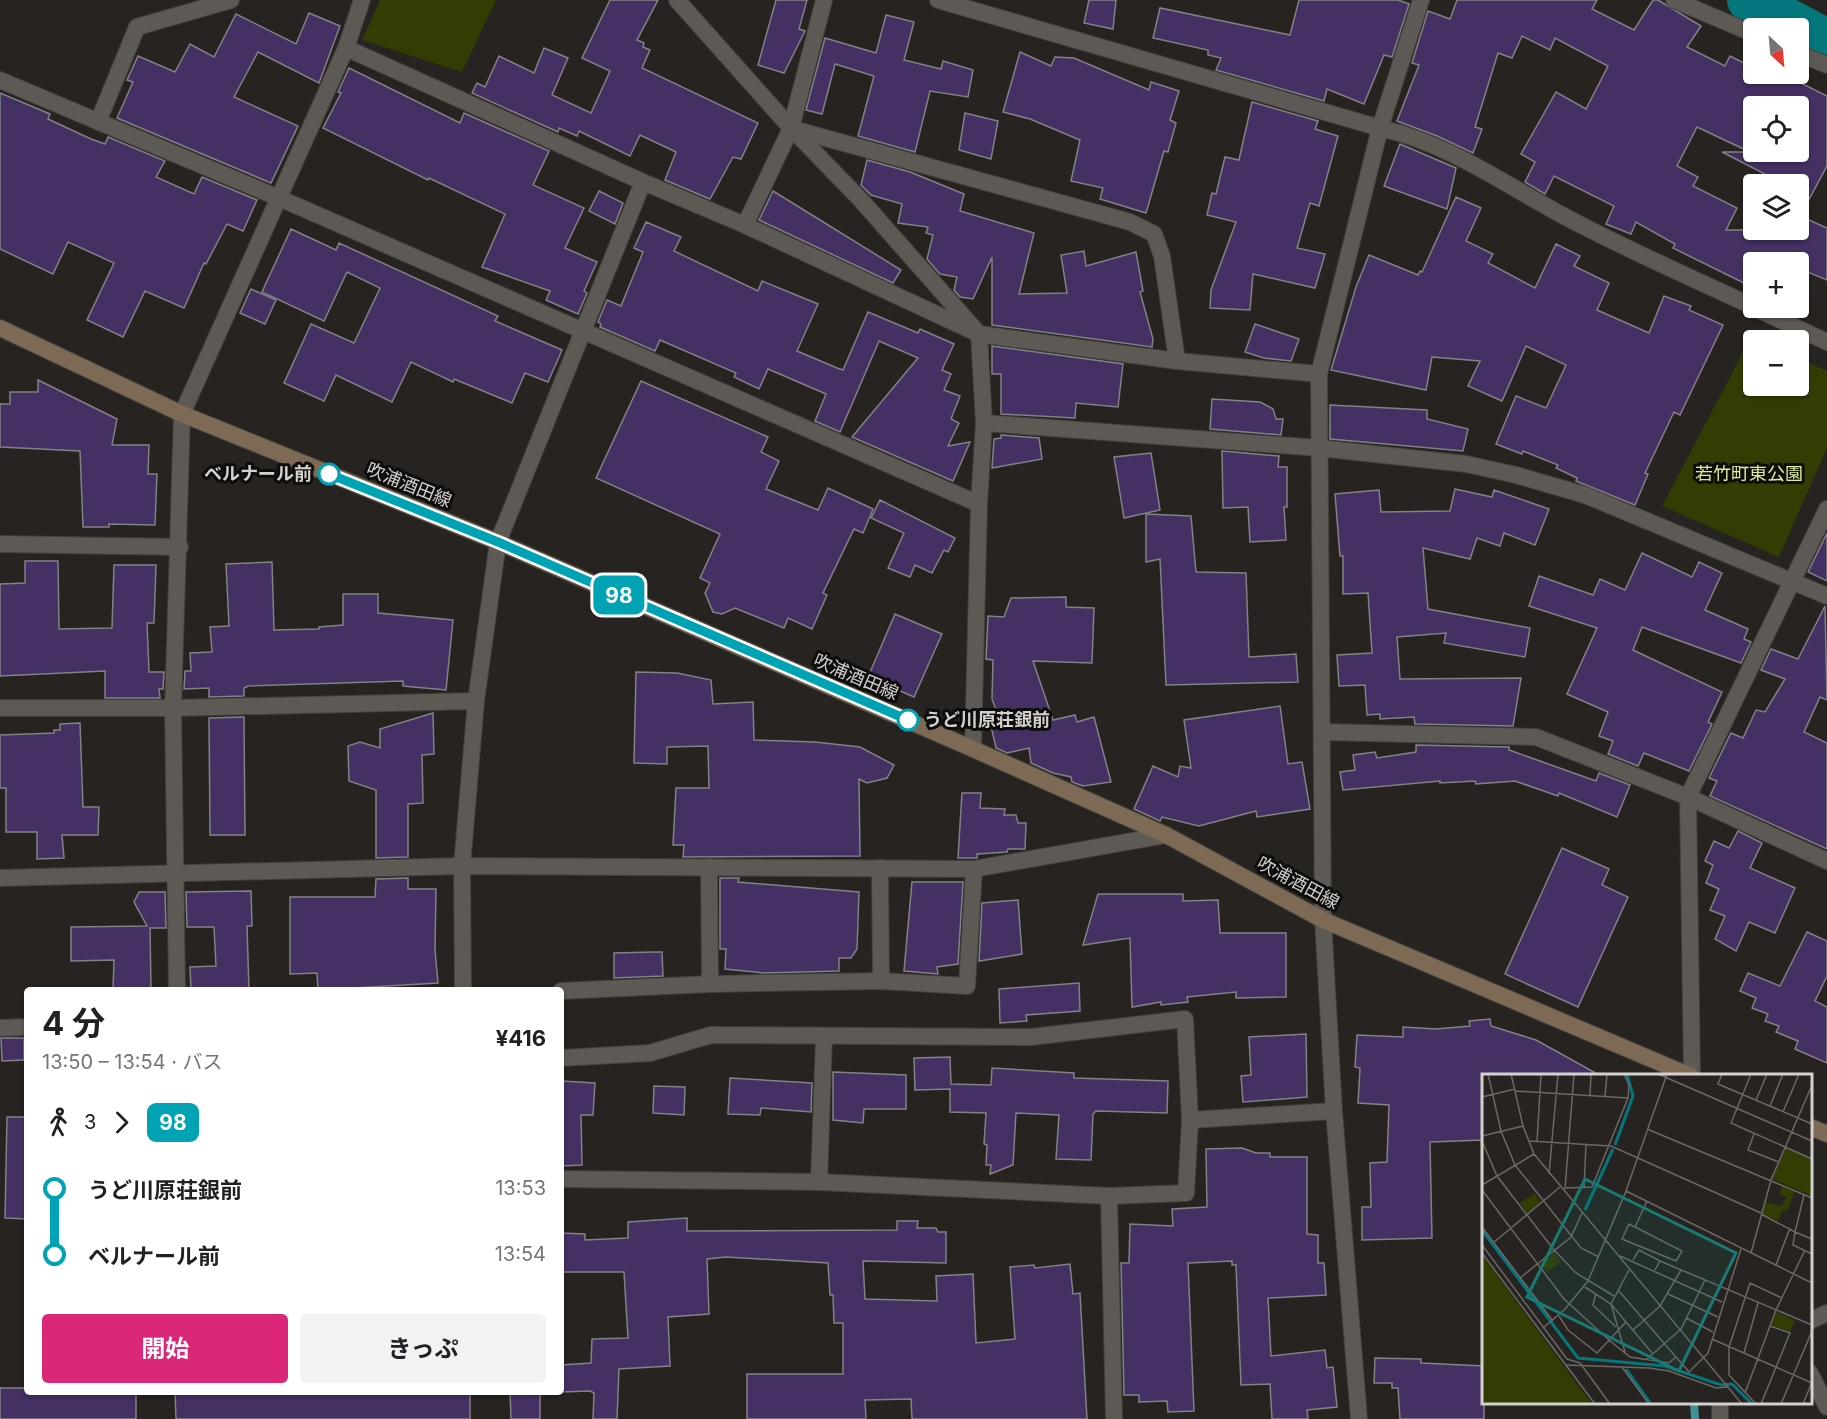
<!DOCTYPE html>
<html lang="ja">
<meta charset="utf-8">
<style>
body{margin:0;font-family:Inter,"Noto Sans JP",sans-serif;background:#f2f2f2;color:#202124;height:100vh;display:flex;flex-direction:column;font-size:22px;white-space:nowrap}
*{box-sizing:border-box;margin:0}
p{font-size:20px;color:#757577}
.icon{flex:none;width:33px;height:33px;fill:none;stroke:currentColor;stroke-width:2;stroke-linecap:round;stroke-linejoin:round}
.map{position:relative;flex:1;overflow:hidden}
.side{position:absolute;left:24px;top:987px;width:540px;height:408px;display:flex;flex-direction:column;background:#fff;border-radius:6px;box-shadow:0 2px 4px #0004}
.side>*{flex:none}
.badge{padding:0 12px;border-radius:9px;font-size:21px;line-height:39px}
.needle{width:39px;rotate:154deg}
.tools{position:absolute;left:1743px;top:18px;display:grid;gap:12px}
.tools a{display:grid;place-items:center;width:66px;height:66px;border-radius:6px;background:#fff;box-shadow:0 2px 4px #0004;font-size:30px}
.map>.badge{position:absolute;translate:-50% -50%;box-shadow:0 0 0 3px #fff}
.legs{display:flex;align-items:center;gap:9px;height:66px;padding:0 18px;font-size:20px}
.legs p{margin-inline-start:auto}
.head{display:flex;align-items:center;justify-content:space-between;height:102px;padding:0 18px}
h1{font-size:33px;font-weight:700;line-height:45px}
.action{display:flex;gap:12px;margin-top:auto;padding:12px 18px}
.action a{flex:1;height:69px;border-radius:6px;background:#db2777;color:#fff;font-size:24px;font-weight:700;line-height:69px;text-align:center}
.action a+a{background:#f2f2f2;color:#202124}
ul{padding:0 18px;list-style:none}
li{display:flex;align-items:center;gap:21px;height:66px;font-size:22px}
li i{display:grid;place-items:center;width:9px;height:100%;margin:0 8px;background:currentColor}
li i::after{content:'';width:15px;height:15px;margin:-8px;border:4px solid;border-radius:50%;background:#fff}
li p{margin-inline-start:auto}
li:first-child i{background:linear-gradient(#0000 50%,currentColor 0)}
li:last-child i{background:linear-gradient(currentColor 50%,#0000 0)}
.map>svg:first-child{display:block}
</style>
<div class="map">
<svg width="1827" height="1419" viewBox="0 0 1827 1419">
<rect width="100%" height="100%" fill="#262320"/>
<g fill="#333c03">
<polygon points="380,0 496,0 462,72 362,40"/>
<polygon points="1751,337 1759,340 1754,340 1754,386 1798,386 1799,358 1827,371 1827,448 1779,557 1662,506"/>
</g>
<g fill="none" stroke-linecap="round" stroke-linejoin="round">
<polyline stroke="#429195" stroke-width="8" points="1694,1402 1695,1419"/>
<polyline stroke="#04767c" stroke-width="44" points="1749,0 1827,41"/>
</g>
<g fill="#443062" stroke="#828186" stroke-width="1.5" fill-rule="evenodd">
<polygon points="610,0 658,0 637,40 644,43 643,47 650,50 642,68 758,123 741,159 733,157 710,199 665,180 676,152 640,135 630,156 579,131 577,136 559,128 558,132 472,93 477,83 485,87 499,56 534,73 544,48 568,58 552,95 591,113 610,71 582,58"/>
<polygon points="776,0 807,0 799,29 805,31 784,73 758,65"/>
<polygon points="1089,0 1116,0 1113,29 1084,23"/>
<polygon points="1299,0 1398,0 1409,4 1392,57 1384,55 1364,104 1327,89 1324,101 1216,70 1221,58 1208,55 1208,50 1153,38 1160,8 1290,35"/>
<path d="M1457,0h140l-5,9 42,21 19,-30h5l43,26 -14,21 38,19 5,-10 24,12v6h29l44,22v70l-27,50 27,12v52l-29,-12v-6l-21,-3 -2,3h-21v26l-81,-40 2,-4 -39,-22 -5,12 -25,-10 8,-18 -60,-30 -9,18 -20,-12 10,-20 -14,-8 35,-62 30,17 22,-43 -53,-28 -5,12 -28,-14 -10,22 -14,-5 -23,74 7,2 -9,24 -36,-17 -40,-15 22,-56 -7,-2 16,-52 22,8zM1754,106h44v46h-44zM1697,127l53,25h-28l43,22 -2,5 12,5h23v46h-72l11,-22 -44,-22 5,-9 -21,-11z"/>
<polygon points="309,13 340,26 319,83 258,52 234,97 298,126 271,183 117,118 133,82 127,80 138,56 175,72 190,44 214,57 236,14 296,44"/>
<polygon points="886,15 914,22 904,60 941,69 943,61 973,70 968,97 930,91 915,152 858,136 874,76 835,64 822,114 806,110 825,38 876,53"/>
<polygon points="1020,52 1051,66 1055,57 1074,58 1149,90 1151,82 1179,91 1170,120 1176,123 1168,152 1164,151 1146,213 1100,199 1103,188 1071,181 1080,140 1030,119 1003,112"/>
<polygon points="349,68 460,123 464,113 549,151 533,185 584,208 565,248 597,262 584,291 587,293 578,314 546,300 550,291 482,267 505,214 429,178 428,180 323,128 341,93 338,92"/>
<polygon points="0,93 50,114 48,119 91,139 105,144 108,137 165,161 156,177 194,194 202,177 257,200 243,231 227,224 206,264 204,263 184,308 145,291 123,337 87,320 114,263 68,242 53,274 0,249"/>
<polygon points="1252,102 1318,121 1315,129 1338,136 1319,206 1310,203 1297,248 1325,254 1315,288 1253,274 1250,310 1210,308 1211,290 1236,222 1207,215 1212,193 1216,194 1225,157 1239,160"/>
<polygon points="965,113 998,121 991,159 959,150"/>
<polygon points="1400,144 1456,168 1447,209 1384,186"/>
<polygon points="867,160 910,172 964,194 960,211 1034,233 1019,294 1067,293 1061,255 1084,251 1086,266 1136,252 1143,291 1140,292 1153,339 1152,347 992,325 992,257 973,299 960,297 954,290 957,277 940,274 927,259 933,235 926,233 928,227 898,223 902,204 871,195 861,185"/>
<polygon points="599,191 623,203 615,224 589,211"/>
<polygon points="773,191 901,270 893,283 759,220"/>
<polygon points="1456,197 1481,208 1466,241 1493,254 1488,263 1535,288 1556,244 1580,256 1574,266 1609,283 1597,310 1649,333 1664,296 1691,306 1689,310 1723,325 1680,415 1674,412 1645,473 1648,474 1635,505 1576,481 1577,478 1556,468 1558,465 1523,451 1522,454 1496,444 1516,396 1546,408 1566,365 1526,346 1502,401 1468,386 1480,361 1432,357 1426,390 1331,370 1356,287 1369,255 1418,275 1420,271 1422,272"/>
<polygon points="646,222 681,237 674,251 758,291 762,281 818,304 797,351 837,368 843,370 868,312 918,333 920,329 954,344 942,370 951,374 944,390 960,396 951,419 959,423 948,446 970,442 953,481 852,437 918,358 879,341 840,432 815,421 826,394 768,369 759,389 734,377 736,373 660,340 655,351 600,327 601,324 598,322 607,300 621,306 643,252 634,248"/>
<polygon points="291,229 336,250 339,243 498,316 495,321 562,350 548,382 525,373 512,403 454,379 453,382 411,362 392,402 336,375 324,401 284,383 311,324 354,343 380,288 347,272 324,321 262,292"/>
<polygon points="251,289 276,300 265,324 240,313"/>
<polygon points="1255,324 1299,339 1291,361 1264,358 1245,352"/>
<polygon points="992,346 1123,364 1118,407 1076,403 1075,418 1001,414 1001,374 992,374"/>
<polygon points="38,380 117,419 112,445 149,445 148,474 157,474 155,525 109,524 109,527 83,527 80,451 0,447 0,404 10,404 10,392 38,392"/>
<polygon points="641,381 768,437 761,452 779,461 766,489 818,510 828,488 873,509 863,533 854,529 823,593 827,595 812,629 788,618 784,628 735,608 722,614 713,612 705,593 710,583 700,578 720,534 596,478"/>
<polygon points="1212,399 1260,402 1273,409 1276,419 1283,419 1281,435 1210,429"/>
<polygon points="1330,405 1427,410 1427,419 1468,429 1463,451 1330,439"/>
<polygon points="1001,435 1039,438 1042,459 992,468 994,439 1001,438"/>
<polygon points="1222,451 1279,456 1278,467 1287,467 1287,507 1284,507 1286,540 1250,542 1248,507 1223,508"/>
<polygon points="1151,453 1160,510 1124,518 1114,457"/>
<polygon points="1455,489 1492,497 1494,490 1549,509 1535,545 1504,533 1500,546 1477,538 1470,559 1423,548 1428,609 1530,628 1525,657 1444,643 1446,633 1397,637 1400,679 1521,678 1513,726 1415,724 1414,717 1380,719 1380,714 1367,715 1365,685 1339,686 1337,655 1372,653 1368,593 1343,594 1343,556 1340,556 1335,494 1379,490 1381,512 1450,511"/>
<polygon points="880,500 955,538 948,552 944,550 932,573 915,565 910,577 888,568 904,533 871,518"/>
<polygon points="1146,514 1191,516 1196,572 1246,573 1249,657 1296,654 1298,682 1166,685 1160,559 1146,562"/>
<polygon points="1827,533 1827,581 1808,572"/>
<polygon points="1642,553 1692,577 1699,562 1722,573 1705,610 1748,629 1744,639 1751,642 1741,663 1642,627 1633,650 1722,692 1708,722 1712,724 1689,771 1644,753 1638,766 1608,754 1613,741 1599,736 1608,712 1567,694 1597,628 1529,606 1539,576 1593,595 1600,579 1625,590"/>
<polygon points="25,561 58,561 59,629 112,628 114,565 156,565 154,623 147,623 149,672 164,672 163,689 159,689 160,698 105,698 105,671 0,676 0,584 25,583"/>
<polygon points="272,562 274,630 319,629 319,627 343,625 343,594 378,594 378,613 453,620 446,690 403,686 403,681 248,686 244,688 244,696 209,697 209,688 184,689 185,671 191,671 190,653 212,652 210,627 229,626 226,564"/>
<polygon points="1066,597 1066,607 1094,608 1092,663 1033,661 1053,720 1075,715 1077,722 1094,717 1111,782 1083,786 1072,782 1071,777 1053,773 1031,763 1029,748 1007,753 996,748 991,726 1001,724 992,699 993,660 986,659 988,616 1004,617 1011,598"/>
<polygon points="1825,606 1827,700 1820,697 1804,732 1827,743 1827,849 1710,796 1717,781 1709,778 1731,733 1743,738 1756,710 1765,712 1785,679 1761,670 1771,649 1798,659"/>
<polygon points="895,614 942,634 914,697 868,677"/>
<polygon points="636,672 677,673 711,680 713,704 753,702 754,740 815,742 860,747 894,765 887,778 867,783 859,779 860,856 683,857 684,845 673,845 676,788 709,788 708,746 667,747 667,764 634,763"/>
<polygon points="1280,706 1288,764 1302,762 1310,809 1257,817 1256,811 1199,826 1162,817 1160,821 1134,809 1153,766 1178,777 1180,766 1191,768 1184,720"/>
<polygon points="433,713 434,754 422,755 423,803 408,804 408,857 376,858 376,790 349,781 348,746 360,742 380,748 380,729"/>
<polygon points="244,717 245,835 210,835 209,718"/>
<polygon points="80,723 83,807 99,807 98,835 62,835 64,858 37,859 37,832 6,832 6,788 0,788 0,735 54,733 54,730 60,730 60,724"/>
<polygon points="1416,745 1509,747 1509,750 1596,781 1599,773 1630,785 1617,817 1559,793 1558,796 1515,781 1476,784 1475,781 1440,783 1440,781 1343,790 1340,772 1355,770 1353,755 1375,752 1377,758 1416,752"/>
<polygon points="962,793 981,793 980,808 1005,809 1004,815 1016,815 1018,823 1026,823 1025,849 1008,849 1007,852 977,854 977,858 958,858"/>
<polygon points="1738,831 1762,843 1750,868 1795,888 1775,933 1749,922 1736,951 1715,939 1725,916 1710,910 1719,889 1706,883 1713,865 1705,861 1714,841 1729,848"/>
<polygon points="1562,848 1609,869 1602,885 1628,897 1578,1007 1505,974"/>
<polygon points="408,878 408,889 436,889 435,950 438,983 318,990 317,973 290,974 290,897 375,897 376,879"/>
<polygon points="720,878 739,878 738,882 859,892 857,949 851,958 839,958 839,971 764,973 725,969 726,949 720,949"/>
<polygon points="912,882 963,882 958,964 937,967 938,974 904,971"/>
<polygon points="251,891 252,926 247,926 249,990 191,990 190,967 216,966 214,927 187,927 186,892"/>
<polygon points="139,892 165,892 166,928 150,928 151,990 113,990 114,960 71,961 71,927 147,926 134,902"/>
<polygon points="1098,894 1183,894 1183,901 1218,900 1220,933 1286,933 1286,997 1236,998 1236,992 1187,997 1188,1002 1161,1005 1161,1002 1132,1007 1130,938 1083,945"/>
<polygon points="1018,900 1022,954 979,961 982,903"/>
<polygon points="1807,932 1827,941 1827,976 1815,1001 1827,1007 1827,1063 1795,1049 1798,1041 1776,1032 1779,1026 1765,1021 1768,1014 1752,1008 1756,998 1740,991 1748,973 1780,986"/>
<polygon points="653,952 662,952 663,976 614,978 614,953"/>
<polygon points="1079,983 1080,1011 1026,1015 1027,1021 1000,1023 999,989"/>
<polygon points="1490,1019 1491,1026 1536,1040 1601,1076 1484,1076 1484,1140 1430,1142 1432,1238 1362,1240 1362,1207 1371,1207 1370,1163 1387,1162 1389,1105 1358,1103 1360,1068 1355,1067 1357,1035 1403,1037 1403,1027 1436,1029 1470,1026 1469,1021"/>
<polygon points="1306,1034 1307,1097 1243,1102 1241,1076 1251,1075 1249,1037"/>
<polygon points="1,1038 24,1038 24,1060 2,1061"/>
<polygon points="950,1057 951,1084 991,1085 992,1068 1074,1073 1074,1078 1168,1081 1167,1113 1096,1111 1093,1114 1091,1160 1056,1159 1059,1115 1016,1113 1013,1165 990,1174 991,1165 986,1165 987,1145 984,1144 986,1113 950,1112 950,1089 915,1090 914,1058"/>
<polygon points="833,1072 906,1075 906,1109 864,1109 863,1123 833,1120"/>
<polygon points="730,1078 812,1083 811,1112 761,1108 760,1115 728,1114"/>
<polygon points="561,1081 595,1083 593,1115 581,1115 582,1165 561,1166"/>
<polygon points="654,1086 685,1087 684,1115 653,1113"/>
<polygon points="7,1117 27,1117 27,1219 5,1218"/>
<polygon points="1242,1148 1256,1153 1270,1153 1270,1157 1307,1157 1307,1234 1318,1235 1318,1263 1324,1263 1326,1295 1268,1298 1271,1356 1325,1350 1327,1368 1333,1367 1337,1407 1307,1410 1308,1419 1272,1419 1270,1384 1241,1385 1236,1265 1232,1265 1232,1261 1188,1263 1194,1411 1168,1412 1167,1401 1139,1402 1139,1395 1124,1395 1121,1263 1129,1263 1130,1224 1173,1226 1172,1209 1207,1207 1206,1149"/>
<polygon points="687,1218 687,1231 897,1230 897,1221 918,1221 917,1228 936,1228 938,1232 946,1232 946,1263 863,1261 865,1299 937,1301 936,1276 973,1274 976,1343 1015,1339 1010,1267 1034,1265 1035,1268 1070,1264 1073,1294 1080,1293 1087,1419 912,1419 911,1399 865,1400 866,1419 747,1419 747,1374 843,1374 843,1323 834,1323 833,1295 830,1295 828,1263 726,1257 707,1259 709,1314 668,1317 670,1366 619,1369 617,1419 593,1419 594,1393 590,1391 561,1392 561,1365 591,1363 592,1339 628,1338 624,1272 561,1272 561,1233 585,1234 585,1240 628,1238 628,1222"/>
<polygon points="1375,1358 1421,1359 1421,1363 1484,1366 1484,1419 1400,1419 1398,1388 1392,1388 1392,1383 1374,1383"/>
<polygon points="0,1388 27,1388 27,1392 136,1392 136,1419 0,1419"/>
<polygon points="175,1392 470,1392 470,1419 176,1419"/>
<polygon points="510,1392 540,1392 540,1419 511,1419"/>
</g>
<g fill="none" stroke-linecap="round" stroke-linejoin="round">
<g stroke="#42403c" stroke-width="18">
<g id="minor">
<polyline points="677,0 791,128 860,199 979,334 984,423 979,504 973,749"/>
<polyline points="938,0 1380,128"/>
<polyline points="1674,0 1754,34"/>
<polyline points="346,48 643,182 745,225 979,334 1177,361 1319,374"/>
<polyline points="1798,53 1827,65"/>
<polyline points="0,80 279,198 979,504"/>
<polyline points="98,122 137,27 231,0"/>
<polyline points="793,129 1130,222 1154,234 1162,256 1177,361"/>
<polyline points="745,225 791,128 824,0"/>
<polyline points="984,423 1319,448 1466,464 1516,475 1585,495 1827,596"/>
<polyline points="0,544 180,547"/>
<polyline points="0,708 173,708 476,701"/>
<polyline points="1323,732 1536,737 1688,797 1827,861"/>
<polyline points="880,868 881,981"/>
<polyline points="0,878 462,866 974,869 1166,835"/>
<polyline points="1323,920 1319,374 1380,128 1421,0"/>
<polyline points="710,984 881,981 967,986 974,869"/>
<polyline points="177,990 173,708 182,414 346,48 362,0"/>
<polyline points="463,990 462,866 476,701 498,542 643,182"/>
<polyline points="561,991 710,984 709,867"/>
<polyline points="0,1028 27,1027"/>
<polyline points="561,1058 650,1053 711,1035 1031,1037 1185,1019 1190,1120 1186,1193 1109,1196 819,1182 561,1179"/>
<polyline points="1692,1076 1688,797 1827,509"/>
<polyline points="1190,1120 1334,1111"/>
<polyline points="819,1182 824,1037"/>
<polyline points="1109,1196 1114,1419"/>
<polyline points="1810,1321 1827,1313"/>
<polyline points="1810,1373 1827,1407"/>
<polyline points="1720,1402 1720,1419"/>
</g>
</g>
<g stroke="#42403c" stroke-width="18">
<g id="tertiary">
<path d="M1380,128c73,16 135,64 201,97 56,29 115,55 173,82"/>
<polyline points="1755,308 1827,342"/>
<polyline points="1323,920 1334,1111 1359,1419"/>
</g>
</g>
<g stroke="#42403c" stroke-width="18">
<g id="secondary">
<polyline points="0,328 182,414 498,542 973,749 1166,835 1323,920 1691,1076"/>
<polyline points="1810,1127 1827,1134"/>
</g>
</g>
<use href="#minor" stroke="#5d5a55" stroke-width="16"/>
<use href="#tertiary" stroke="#5d5a55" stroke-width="16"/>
<use href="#secondary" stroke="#7d6a55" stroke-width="16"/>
</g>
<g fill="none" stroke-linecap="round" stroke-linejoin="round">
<g stroke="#fff" stroke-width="14">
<polyline id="line-1" points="329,474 498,542 908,720"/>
</g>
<use href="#line-1" stroke="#00a3b4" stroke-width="9"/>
</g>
<g fill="#fff" stroke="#00a3b4" stroke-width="3">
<circle cx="329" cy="474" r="10"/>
<circle cx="908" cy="720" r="10"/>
</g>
<g text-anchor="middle" stroke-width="6" stroke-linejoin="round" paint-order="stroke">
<g font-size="18" font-weight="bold" fill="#d3d1ce" stroke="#0e0d0b" text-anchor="end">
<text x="312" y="480">ベルナール前</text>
<text x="924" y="726" text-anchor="start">うど川原荘銀前</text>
</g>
<g font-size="18" fill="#dcef95" stroke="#0e0d0b">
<text x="1749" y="480">若竹町東公園</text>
</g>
<g font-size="18" fill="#d3d1ce" stroke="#0e0d0b">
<text transform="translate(409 485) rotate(22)" y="6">吹浦酒田線</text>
<text transform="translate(856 677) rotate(23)" y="6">吹浦酒田線</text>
<text transform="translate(1298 883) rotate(28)" y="6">吹浦酒田線</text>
</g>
</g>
<g transform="translate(1482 1074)">
<rect width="330" height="330" fill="#262320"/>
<path d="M304,74l26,11v37l-40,-17zM300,112l13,5 -8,20 -5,-1 -4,11 -16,-7 3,-12 17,4 4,-9 -7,-3zM52,119l7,9 -14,11 -7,-10zM72,179l7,9 -14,10 -6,-8zM0,181l92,125 18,24h-110zM294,238l19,8 -5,12 -18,-7z" fill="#333c03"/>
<path fill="none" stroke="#04767c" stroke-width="3" d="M133,71l18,-49 -6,-22M103,136l28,-61M0,156l96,128 87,8 56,19 11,-1 20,20M144,295l25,35"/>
<path fill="none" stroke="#6b6966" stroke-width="1.5" d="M6,0l13,57 14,34 66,83 18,9M29,0l12,52 11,28 208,250M176,0l154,67M240,0l-4,10 94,40M269,0l-20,49 81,36M33,17l113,7M108,21l1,-21M123,22l2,-22M0,23l33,-8M274,26l11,-26M288,32l13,-32M301,38l16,-38M165,55l165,69M272,60l-6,16 31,12M0,62l41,-10M0,67l15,35 57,74 22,23 38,23M47,67l82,5 150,67M55,68l4,-68M67,100l9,-100M0,111l52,-31M84,114l26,-1 36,-89 1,-13 -5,-11M102,114l2,-44M83,115l9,-115M0,116l82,109 45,41 21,17 39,6 7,-6M144,117l186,92M322,121l-9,37 17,7M279,140l34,18 -2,13 19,9M0,153l71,94M153,153l47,24 -6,10 -54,-22 7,-15 6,3 12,-26M11,169l67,-56M0,171l85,114 13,4 30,41M0,179l113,151M269,179l20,-73 41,-95M138,182l102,46M151,186l6,-10 21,11M294,191l14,-37M173,196l5,-9 152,64M38,204l51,-41 11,-24M103,213l26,17 41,49M136,216l71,82 19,-19 33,-104M114,219l-3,12 23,22M186,220l50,23M77,242l9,14 29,23 29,-31M204,244l27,14M61,254l22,-19 23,-28 38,-90 41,-117M151,256l27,-24 21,-36M230,265l100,44M143,278l-14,-48 18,-34M262,279l14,-50M165,285l34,-30 24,-49M84,291l83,3 20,3 47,17 12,-1M140,293l27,37M263,319l31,-83 29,-60M274,330l-27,-29v-28l21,-64 32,15M279,330l29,-71 -20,-7M299,330l31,-73M321,330l9,-22"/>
<path fill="#197b73" fill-opacity="0.15" stroke="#197b73" stroke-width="3" d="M103,105l151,74 -57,118 -152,-74z"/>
<rect width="330" height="330" fill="none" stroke="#d3d1ce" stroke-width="3"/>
</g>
</svg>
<div class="tools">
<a><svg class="needle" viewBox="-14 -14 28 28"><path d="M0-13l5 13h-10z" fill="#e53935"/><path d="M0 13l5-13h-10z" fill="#757577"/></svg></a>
<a><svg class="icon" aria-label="locate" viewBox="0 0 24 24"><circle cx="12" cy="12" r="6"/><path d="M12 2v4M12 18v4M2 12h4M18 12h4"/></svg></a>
<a><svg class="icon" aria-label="layers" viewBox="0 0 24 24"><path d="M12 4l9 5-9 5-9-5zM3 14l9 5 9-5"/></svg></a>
<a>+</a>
<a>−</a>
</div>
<b class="badge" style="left:619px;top:595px;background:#00a3b4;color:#fff">98</b>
<section class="side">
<div class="head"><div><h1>4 分</h1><p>13:50 – 13:54 · バス</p></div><b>¥416</b></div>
<div class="legs"><svg class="icon" aria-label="walk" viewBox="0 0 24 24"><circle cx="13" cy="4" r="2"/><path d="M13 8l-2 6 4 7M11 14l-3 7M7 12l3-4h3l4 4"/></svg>3<svg class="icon" aria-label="forward" viewBox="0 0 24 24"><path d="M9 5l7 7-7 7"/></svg><b class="badge" style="background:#00a3b4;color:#fff">98</b></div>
<ul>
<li><i style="color:#00a3b4"></i><b>うど川原荘銀前</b><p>13:53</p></li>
<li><i style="color:#00a3b4"></i><b>ベルナール前</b><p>13:54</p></li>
</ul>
<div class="action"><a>開始</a><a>きっぷ</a></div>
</section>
</div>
